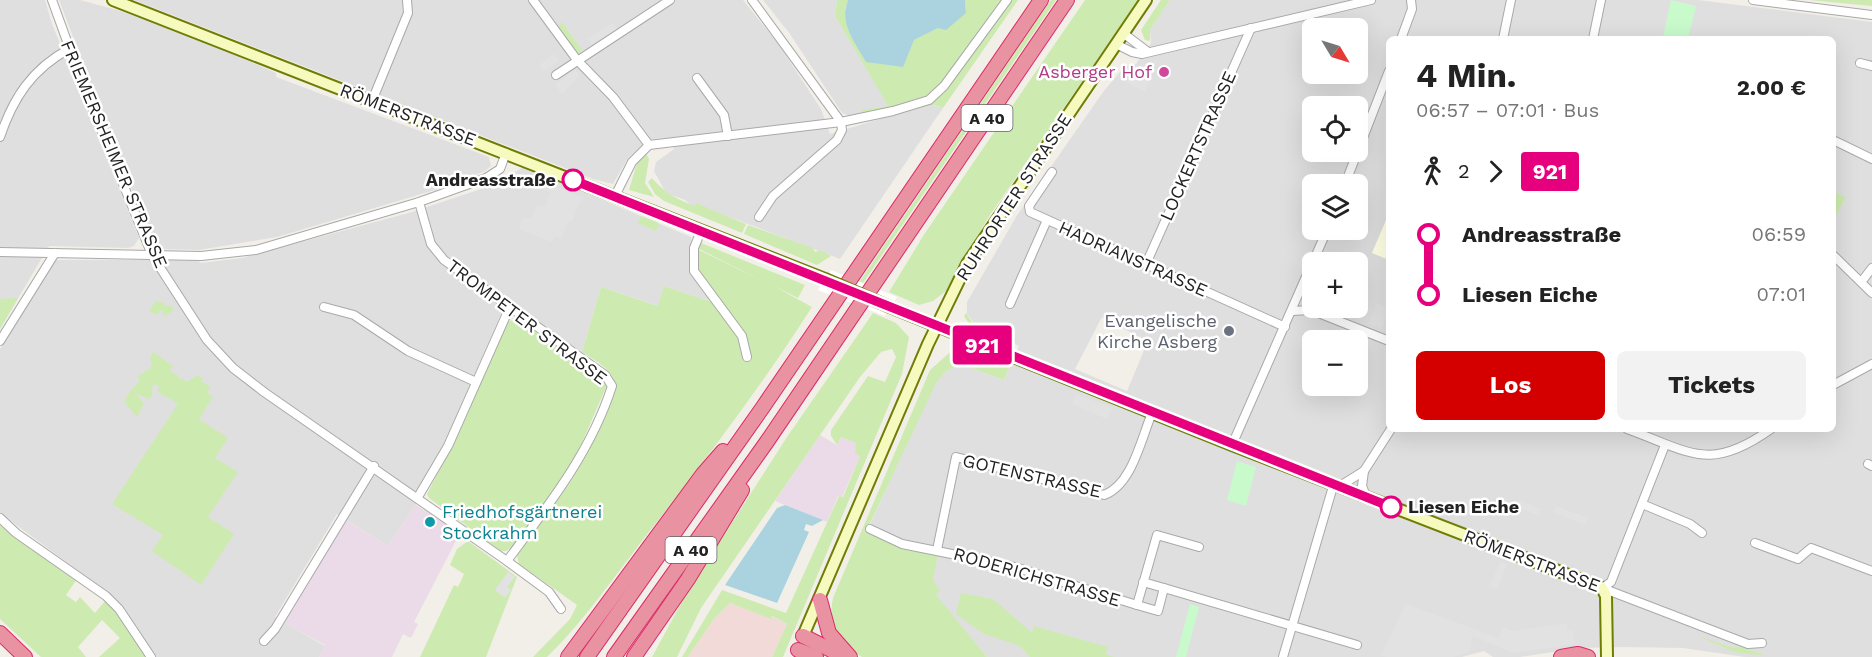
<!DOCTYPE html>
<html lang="de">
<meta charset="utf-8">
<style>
body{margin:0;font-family:"Work Sans",sans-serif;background:#f2f2f2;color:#222;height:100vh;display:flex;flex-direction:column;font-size:22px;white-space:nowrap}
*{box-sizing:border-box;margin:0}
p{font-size:20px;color:#767676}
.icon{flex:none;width:33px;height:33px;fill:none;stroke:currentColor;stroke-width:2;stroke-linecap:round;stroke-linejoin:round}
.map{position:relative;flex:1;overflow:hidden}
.drawer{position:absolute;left:1386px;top:36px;width:450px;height:396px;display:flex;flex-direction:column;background:#fff;border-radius:9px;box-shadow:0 6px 24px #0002}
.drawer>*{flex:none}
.badge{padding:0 12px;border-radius:4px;font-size:21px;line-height:39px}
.needle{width:39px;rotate:128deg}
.controls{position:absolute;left:1302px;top:18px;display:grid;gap:12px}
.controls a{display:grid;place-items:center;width:66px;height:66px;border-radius:9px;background:#fff;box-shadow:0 6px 24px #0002;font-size:30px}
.map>.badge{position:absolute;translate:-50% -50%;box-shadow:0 0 0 3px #fff}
.legs{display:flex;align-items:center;gap:9px;height:66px;padding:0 30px;font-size:20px}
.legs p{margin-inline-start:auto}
.summary{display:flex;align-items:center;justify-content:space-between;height:102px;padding:0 30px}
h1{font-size:33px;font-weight:700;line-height:45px}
.button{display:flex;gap:12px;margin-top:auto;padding:12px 30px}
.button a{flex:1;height:69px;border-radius:9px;background:#d40000;color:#fff;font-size:24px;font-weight:700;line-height:69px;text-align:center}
.button a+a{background:#f2f2f2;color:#222}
ul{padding:0 30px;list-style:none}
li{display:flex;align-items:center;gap:21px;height:60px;font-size:22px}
li i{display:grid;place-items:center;width:9px;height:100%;margin:0 8px;background:currentColor}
li i::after{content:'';width:15px;height:15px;margin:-8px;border:4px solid;border-radius:50%;background:#fff}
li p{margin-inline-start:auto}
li:first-child i{background:linear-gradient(#0000 50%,currentColor 0)}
li:last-child i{background:linear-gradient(currentColor 50%,#0000 0)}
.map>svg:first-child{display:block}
</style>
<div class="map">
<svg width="1872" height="657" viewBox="0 0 1872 657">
<rect width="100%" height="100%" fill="#f2efe9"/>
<g fill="#e0dfdf" fill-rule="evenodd">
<polygon points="0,0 45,0 52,24 139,238 134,246 128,248 49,246 0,329"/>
<polygon points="59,0 80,0 117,10 194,37 276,73 276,77 489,157 491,166 485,171 455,184 277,237 199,250 162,249 151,240"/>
<polygon points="134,0 743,0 779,45 821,109 830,134 930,104 943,108 840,259 698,205 695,209 685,200 666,193 654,171 656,162 674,149 672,138 651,139 642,145 628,158 613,184 593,179"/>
<polygon points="763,0 837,0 835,16 890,109 852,117 842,113 790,34"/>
<path d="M1170,0h528l174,22v635h-127l-62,-9 -60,-1 -44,1 -59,9h-27l-9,-6 -22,6h-475l-52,-62 -33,-47 -36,-15 69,-150 10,-11 15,-8 44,16 15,-34 -41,-18 -11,-14v-12l49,-85 87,-125 22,-26 11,-2 15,-21 -1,-13zM1312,28h46v46h-46zM1389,39h444v390h-444zM1312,106h46v46h-46zM1312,184h46v46h-46zM1312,262h46v46h-46zM1102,317l41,22 2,9 -18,43 -52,-22zM1312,340h46v46h-46z"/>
<polygon points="524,167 691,237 690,272 712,302 664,286 659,306 601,287 582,352 506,302 445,443 418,489 416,505 388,546 337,514 275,617 325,646 319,657 156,657 114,597 0,513 0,349 53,262 57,260 197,260 201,263 242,258 412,212 487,187"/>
</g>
<polygon fill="#f2dad9" points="730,603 770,618 771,616 787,624 772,657 688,657 714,619"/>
<g fill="#ebdbe8">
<polygon points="820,435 837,445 841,437 857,443 860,456 842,497 838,496 827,522 775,501"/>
<polygon points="416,505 460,533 414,622 418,624 411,638 403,634 392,657 319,657 325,645 283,622 346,520 388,546"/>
</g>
<polygon fill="#ffffe5" points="1389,213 1389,260 1372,253"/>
<g fill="#cdebb0">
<polygon points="837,0 848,0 845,9 914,40 966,13 965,0 1018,0 943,108 934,105 911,110 929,101 927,96 890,109 863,113 862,110 888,106 835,16"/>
<polygon points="1051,0 1056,0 863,283 860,281"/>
<polygon points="1085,0 1138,0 988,218 946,291 933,301 919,305 889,292 925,233"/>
<polygon points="1161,0 1170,0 1150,30 1150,41 1145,40 1141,30"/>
<polygon points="1809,0 1872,0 1872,6"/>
<polygon points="562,22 582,50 577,54 557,27"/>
<polygon points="646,153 649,159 645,183 654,197 629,190 637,163"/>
<path d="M652,178c13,15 23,20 42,28l2,-3 50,21 -4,9 -78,-32 -9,-7 -7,-12z"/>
<polygon points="1833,192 1846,197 1833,221"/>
<polygon points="641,216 659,223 656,231 638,223"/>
<polygon points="748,225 813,248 815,252 820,250 831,256 817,265 744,234"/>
<path d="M701,243l104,42 -7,13 -26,-13 40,22c-51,80 -108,155 -167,230 -31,40 -61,84 -98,120h-14l37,-38 7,-14 -58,-41 -2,-9 56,-77 41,-83c6,-23 -16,-32 -32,-43l19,-65 57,19 6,-20 48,16 6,-2 -21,-33 2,-17 70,34 -72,-36z"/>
<polygon points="18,298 0,329 0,299"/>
<polygon points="156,301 164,303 164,306 171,306 174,310 164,317 162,309 156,315 149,310"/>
<polygon points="873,313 896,323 909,337 902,374 783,657 772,657 787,624 772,616 771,619 730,603 714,619 688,657 682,657 722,590 786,613 839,496 843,497 860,456 855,453 856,443 841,437 837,445 831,436 831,430 868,376 885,382 896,357 892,349 881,352 860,377 701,608 677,657 652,657 685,596 787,437"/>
<polygon points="966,313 972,322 978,324 980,321 990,326 991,334 970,325 964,316"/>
<polygon points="515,319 522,321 597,374 607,385 574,461 548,501 513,546 506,551 501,551 429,498 427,494 451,448 506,323"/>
<polygon points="992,326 1017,339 1014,344 998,335 992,335"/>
<path d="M956,347l53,21 -5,12 -44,-16 -15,8 -9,11 -70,149 36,16 36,7 -5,25 7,11 -4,4 51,62h-125c-21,-12 -35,-35 -29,-59l97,-228z"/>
<polygon points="153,352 173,366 170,371 179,376 178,380 181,378 187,382 197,375 203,378 201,381 210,387 207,393 213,397 199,419 228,438 215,458 238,472 208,517 234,534 201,585 152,551 163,535 112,504 178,404 157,391 159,387 157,384 151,387 153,393 149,399 136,394 144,403 137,417 124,401 131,390 140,381 137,377 150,368 152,363 150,357"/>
<polygon points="0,522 77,579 66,595 76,602 80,597 95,613 106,600 115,609 147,657 99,657 120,638 102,620 78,647 86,657 41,657 0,619"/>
<polygon points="468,541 517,577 486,657 420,657 454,585 458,587 464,574 450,565 457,549"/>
<polygon points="961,593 993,599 1032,633 1034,626 1108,647 1105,654 1114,657 1030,657 1020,646 984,634 956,614"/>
<polygon points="1696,635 1734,648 1740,646 1767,656 1734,652"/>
</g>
<g fill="#c8facc">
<polygon points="1671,0 1696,6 1688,39 1663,37"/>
<polygon points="1237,461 1256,467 1246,506 1227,500"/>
<polygon points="1190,604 1199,607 1186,657 1176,657"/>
</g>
<g fill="#e2e2e2">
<polygon points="612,23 617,29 593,46 588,39"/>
<polygon points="554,54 559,60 544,72 539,65"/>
<polygon points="1158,60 1145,91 1126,83 1132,68"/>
<polygon points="575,70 580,75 562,94 555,85"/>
<polygon points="545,183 582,197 572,222 568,221 562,239 555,236 552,242 519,229 523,217 531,219 536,205 545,207 550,192 542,189"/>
<polygon points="1377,303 1389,308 1382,329 1369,323"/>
<polygon points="1076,394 1112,408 1107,419 1072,404"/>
<polygon points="1519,501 1541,509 1538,515 1516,507"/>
<polygon points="1556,506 1588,518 1585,525 1553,512"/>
<polygon points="1501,562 1507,564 1497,589 1489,586"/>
<polygon points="508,572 515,577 507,587 511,590 505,598 495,590"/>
<polygon points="1406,604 1499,638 1503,627 1513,631 1566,623 1567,631 1573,630 1575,644 1513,653 1473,636 1469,652 1453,657 1386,657 1381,655"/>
</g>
<g fill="#aad3df">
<path d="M848,0h117l1,13 -20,17 -8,-2 -24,12 -11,27 -37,-5c-11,-20 -27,-38 -18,-62z"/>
<polygon points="785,505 823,520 812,526 806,524 804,530 809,532 777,603 725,585 777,508"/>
</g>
<polygon fill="#fff" points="831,270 897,297 885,316 818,290"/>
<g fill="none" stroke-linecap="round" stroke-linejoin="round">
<g stroke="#a9a9a9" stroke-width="10">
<g id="street">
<polyline points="52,0 84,88 152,255 207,340 233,368 264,392 507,561 549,592 561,609"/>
<polyline points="533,0 577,60 613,97 649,145"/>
<polyline points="752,0 841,122"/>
<polyline points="1753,0 1872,15"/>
<polyline points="1123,33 1148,52"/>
<polyline points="1401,39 1412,9 1411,0"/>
<polyline points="1503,39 1511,0"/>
<polyline points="1593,39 1601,0"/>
<polyline points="1116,44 1132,52 1142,54 1371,0"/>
<polyline points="1860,63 1872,66"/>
<polyline points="556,75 670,0"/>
<polyline points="697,78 724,115 728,136"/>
<polyline points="372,101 408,13 407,0"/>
<path d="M0,137c13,-39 32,-68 69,-88"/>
<polyline points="1833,140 1872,159"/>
<polyline points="1052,172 1029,206 1030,212 1285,327"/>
<polyline points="1345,184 1389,71"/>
<polyline points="615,196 632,162 649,145 841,122 893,111 929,100 944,86 1007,0"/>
<path d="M419,202l12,42 13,16 161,115 7,11c-21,66 -64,120 -105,175"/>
<polyline points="759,217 773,196 837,140 842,130 841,122"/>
<polyline points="701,231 694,248 694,271 742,336 747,357"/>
<polyline points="0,252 201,256 256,250 419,202 486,178 500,169 506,153"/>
<polyline points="1833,255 1872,293"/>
<polyline points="1313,262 1327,230"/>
<polyline points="1146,264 1251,28"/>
<polyline points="1862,281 1872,268"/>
<polyline points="1010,304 1047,220"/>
<polyline points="324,307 354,315 408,351 476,382"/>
<polyline points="1292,311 1311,310 1389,341"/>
<polyline points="0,341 55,253"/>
<polyline points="1833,385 1872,364"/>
<path d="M1627,429c64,23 82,44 144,0"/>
<polyline points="1232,445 1312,263"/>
<polyline points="1868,464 1872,466"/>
<polyline points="1364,471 1362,486 1366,496"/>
<polyline points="1340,486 1364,471 1391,429"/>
<polyline points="418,497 448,446 509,309"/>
<polyline points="1642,504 1690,524 1702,533"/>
<polyline points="0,518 16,533 106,596 119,609 151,657"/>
<polyline points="870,529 902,544 1011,566 1137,605"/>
<polyline points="1755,543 1798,559 1811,548 1872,571"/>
<path d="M937,550l19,-93 148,38c28,-10 37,-56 48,-82"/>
<polyline points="1143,582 1164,588 1158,611 1137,605 1157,535 1199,547"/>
<polyline points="1164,588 1357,645"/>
<polyline points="1602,588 1748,644 1762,643"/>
<polyline points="1602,588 1611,582 1665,445"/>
<polyline points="264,641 275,629 374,466"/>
<polyline points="1283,657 1334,483"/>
</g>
</g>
<g stroke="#707d05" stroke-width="14">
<g id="secondary">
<polyline points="113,0 825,279"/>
<polyline points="890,307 1232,445 1602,588 1606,596 1607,657"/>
<polyline points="803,636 928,344 967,264 1146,0"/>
</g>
</g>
<g stroke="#dc2a67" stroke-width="16">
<g id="highway">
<polyline points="820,600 829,633 850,657"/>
<polyline points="0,633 25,657"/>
<polyline points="803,636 843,656"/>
<polyline points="798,650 816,657"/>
<polyline points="568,657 703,474 723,451"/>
<polyline points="587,657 763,407 1041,0"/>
<polyline points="614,657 766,443 1067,0"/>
<polyline points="634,657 688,579 742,490"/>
<polyline points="1561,657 1578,654 1588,657"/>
</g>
</g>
<use href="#street" stroke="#fff" stroke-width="8"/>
<use href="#secondary" stroke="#f7fabf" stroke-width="10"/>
<use href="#highway" stroke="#e892a2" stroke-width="14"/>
<g stroke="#707d05" stroke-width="14" stroke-linecap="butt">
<polyline id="secondary-bridge" points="825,279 890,307"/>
</g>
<use href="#secondary-bridge" stroke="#f7fabf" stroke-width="10"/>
</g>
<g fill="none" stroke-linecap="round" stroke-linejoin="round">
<g stroke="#fff" stroke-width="14">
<polyline id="line-1" points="573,180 1391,507"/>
</g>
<use href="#line-1" stroke="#e6007e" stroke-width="9"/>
</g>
<circle fill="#d1479c" stroke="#fff" stroke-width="2" cx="1164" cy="72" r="6"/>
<g fill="#fff" stroke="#e6007e" stroke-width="3">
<circle cx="573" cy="180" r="10"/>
<circle cx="1391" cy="507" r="10"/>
</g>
<circle fill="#6b7280" stroke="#fff" stroke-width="2" cx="1229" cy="331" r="6"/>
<circle fill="#0f9aa8" stroke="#fff" stroke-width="2" cx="430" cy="522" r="6"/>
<g text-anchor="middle" stroke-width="5" stroke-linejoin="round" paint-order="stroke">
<g fill="#fff" stroke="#646464" stroke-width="1.5">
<rect x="961.5" y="105" width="51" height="26" rx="4.5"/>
<rect x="665.5" y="537" width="51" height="26" rx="4.5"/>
</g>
<g font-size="16" font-weight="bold" fill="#222">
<text x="987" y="124">A 40</text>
<text x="691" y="556">A 40</text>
</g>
<g font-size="18" fill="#b23c85" stroke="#fff" text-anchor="end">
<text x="1152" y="78">Asberger Hof</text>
</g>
<g font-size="18" fill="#222" stroke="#fff">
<text transform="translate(408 115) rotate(21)" y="6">RÖMERSTRASSE</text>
<text transform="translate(1198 146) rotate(-66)" y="6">LOCKERTSTRASSE</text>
<text transform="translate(114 154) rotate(67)" y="6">FRIEMERSHEIMER STRASSE</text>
<text transform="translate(1014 197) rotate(-57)" y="6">RUHRORTER STRASSE</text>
<text transform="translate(1133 259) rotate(24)" y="6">HADRIANSTRASSE</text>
<text transform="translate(527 322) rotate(37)" y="6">TROMPETER STRASSE</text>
<text transform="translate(1032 476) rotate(13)" y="6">GOTENSTRASSE</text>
<text transform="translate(1532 561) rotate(21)" y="6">RÖMERSTRASSE</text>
<text transform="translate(1037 577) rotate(16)" y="6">RODERICHSTRASSE</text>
</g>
<g font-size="18" font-weight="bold" fill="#222" stroke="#fff" text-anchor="end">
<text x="556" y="186">Andreasstraße</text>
<text x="1408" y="513" text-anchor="start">Liesen Eiche</text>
</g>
<g font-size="18" fill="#5b616d" stroke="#fff" text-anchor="end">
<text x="1217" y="327">Evangelische<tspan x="1217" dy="21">Kirche Asberg</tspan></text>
</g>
<g font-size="18" fill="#0d838f" stroke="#fff" text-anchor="start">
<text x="442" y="518">Friedhofsgärtnerei<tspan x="442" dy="21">Stockrahm</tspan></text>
</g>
</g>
</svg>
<div class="controls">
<a><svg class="needle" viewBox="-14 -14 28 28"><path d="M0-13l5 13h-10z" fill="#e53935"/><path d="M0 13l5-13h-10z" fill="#767676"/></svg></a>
<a><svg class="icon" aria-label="locate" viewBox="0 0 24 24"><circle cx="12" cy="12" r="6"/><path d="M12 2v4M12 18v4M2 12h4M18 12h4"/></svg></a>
<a><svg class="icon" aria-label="layers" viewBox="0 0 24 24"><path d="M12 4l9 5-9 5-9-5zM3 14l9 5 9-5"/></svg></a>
<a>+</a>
<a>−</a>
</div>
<b class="badge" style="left:982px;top:345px;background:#e6007e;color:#fff">921</b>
<section class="drawer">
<div class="summary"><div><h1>4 Min.</h1><p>06:57 – 07:01 · Bus</p></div><b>2.00 €</b></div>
<div class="legs"><svg class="icon" aria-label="walk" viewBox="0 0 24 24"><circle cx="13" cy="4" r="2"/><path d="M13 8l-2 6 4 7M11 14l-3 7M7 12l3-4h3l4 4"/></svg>2<svg class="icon" aria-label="forward" viewBox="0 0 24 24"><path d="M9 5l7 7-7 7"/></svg><b class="badge" style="background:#e6007e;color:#fff">921</b></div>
<ul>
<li><i style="color:#e6007e"></i><b>Andreasstraße</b><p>06:59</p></li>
<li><i style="color:#e6007e"></i><b>Liesen Eiche</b><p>07:01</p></li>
</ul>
<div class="button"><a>Los</a><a>Tickets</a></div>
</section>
</div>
